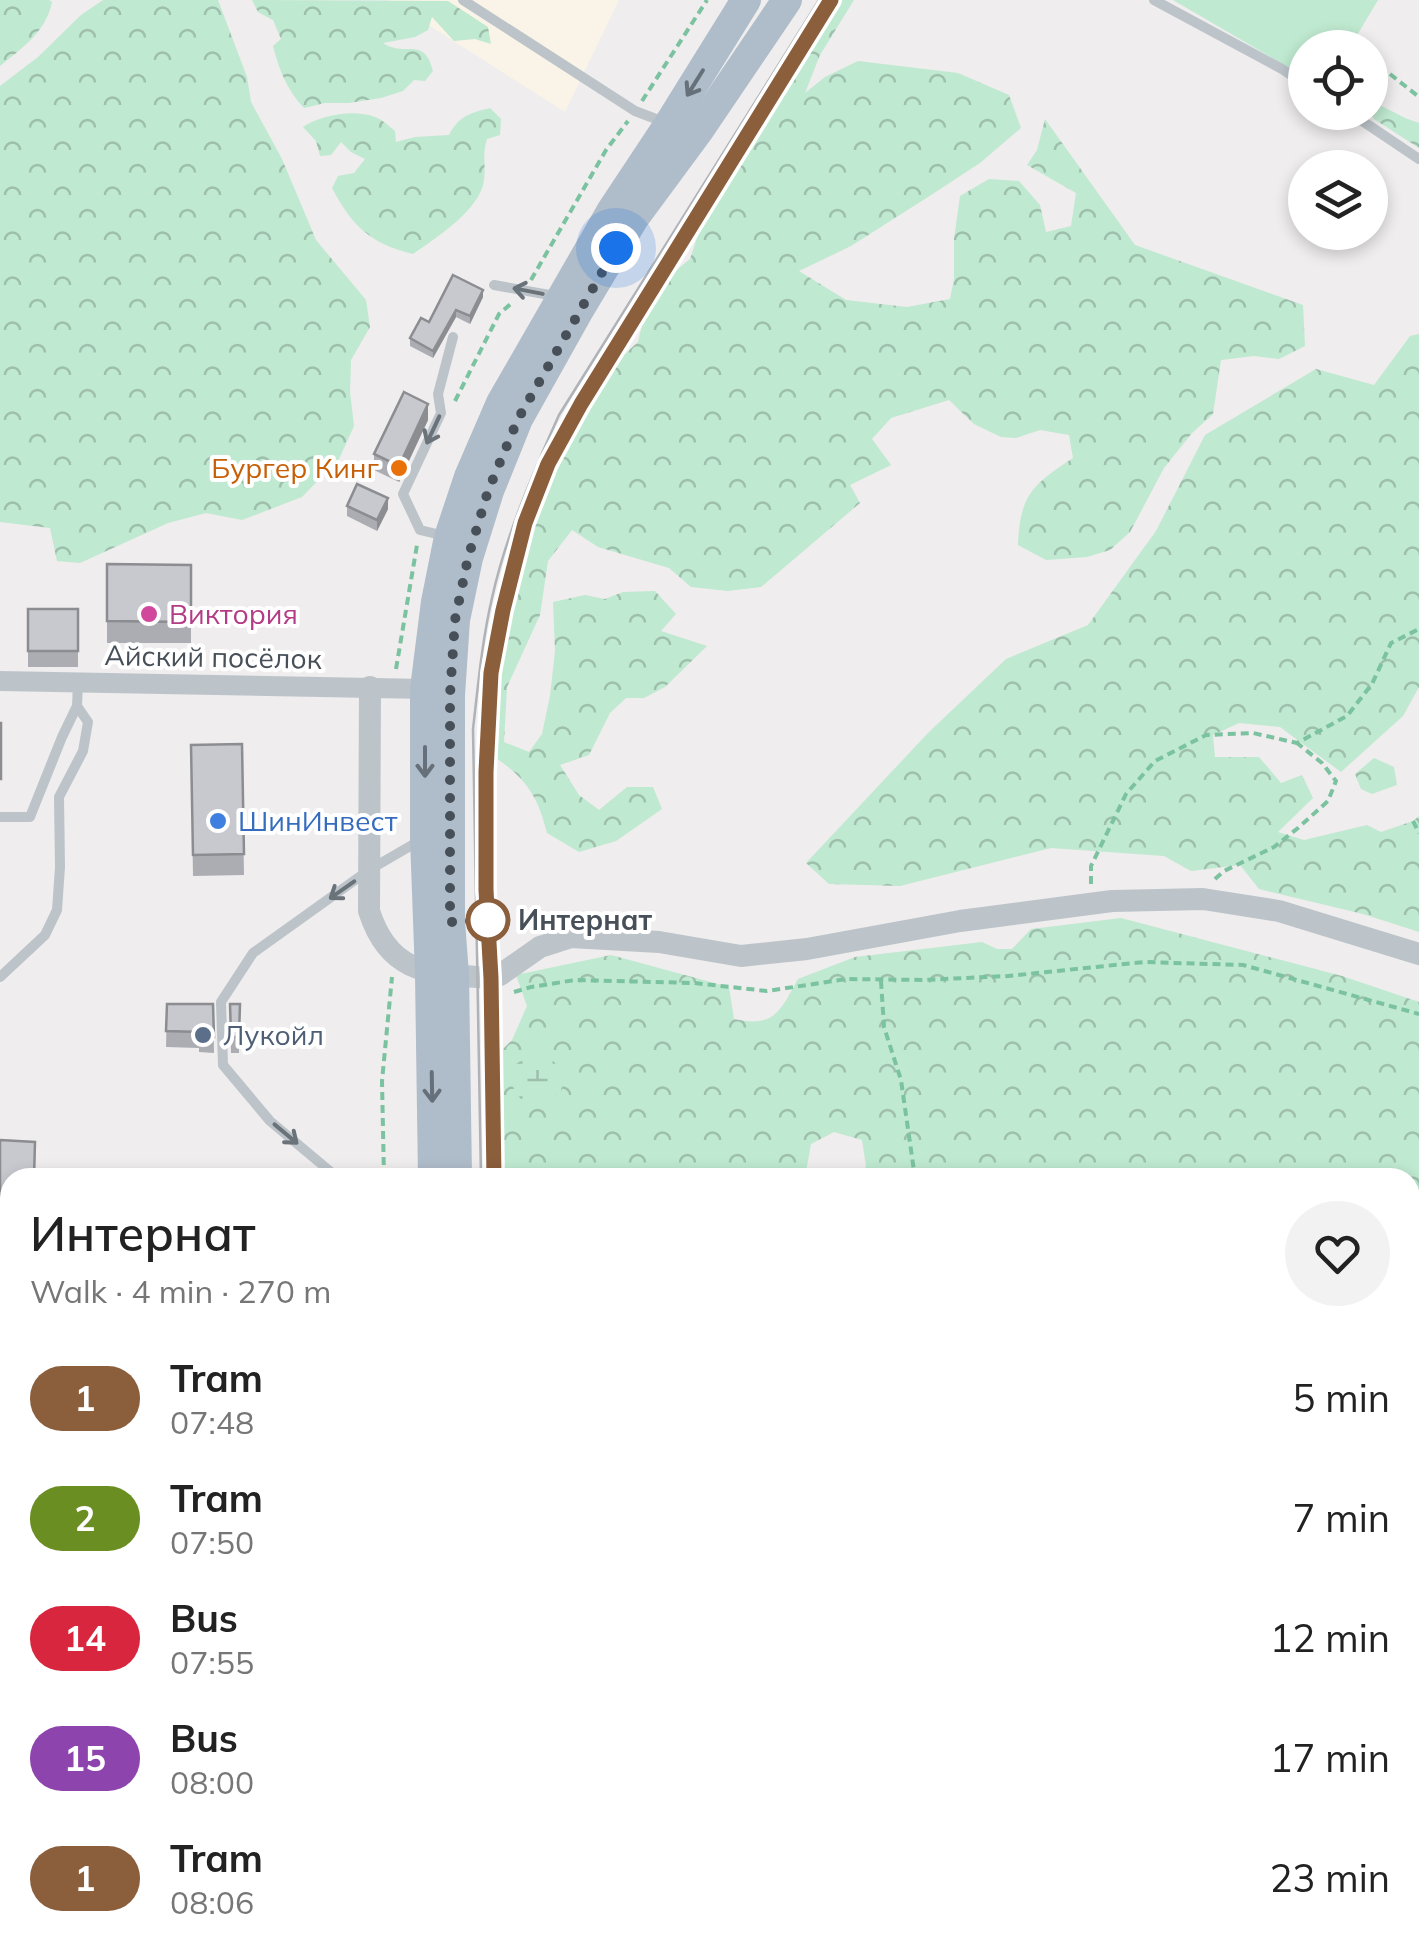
<!DOCTYPE html>
<meta charset="utf-8">
<style>
body{margin:0;font-family:Mulish,sans-serif;background:#f2f2f2;color:#222;height:100vh;display:flex;flex-direction:column;font-size:38px;white-space:nowrap}
*{box-sizing:border-box;margin:0}
p{font-size:32px;color:#767676}
.icon{flex:none;width:55px;height:55px;fill:none;stroke:currentColor;stroke-width:2;stroke-linecap:round;stroke-linejoin:round}
.map{position:relative;flex:1;overflow:hidden}
.details{position:absolute;left:0px;top:1168px;width:1420px;height:792px;display:flex;flex-direction:column;background:#fff;border-radius:30px 30px 0 0;box-shadow:0 5px 15px #0003}
.details>*{flex:none}
.badge{padding:0 20px;border-radius:32px;font-size:35px;line-height:65px}
.tools{position:absolute;left:1288px;top:30px;display:grid;gap:20px}
.tools a{display:grid;place-items:center;width:100px;height:100px;border-radius:50%;background:#fff;box-shadow:0 5px 15px #0003;font-size:50px}
.you{position:absolute;width:50px;height:50px;margin:-25px;border:8px solid #fff;border-radius:50%;background:#1a73e8;box-shadow:0 0 0 15px #1a73e833}
.map>.badge{position:absolute;translate:-50% -50%;box-shadow:0 0 0 5px #fff}
.round{display:grid;place-items:center;flex:none;width:105px;height:105px;border-radius:52px;background:#f2f2f2}
.headline{display:flex;align-items:center;justify-content:space-between;height:170px;padding:0 30px}
h1{font-size:48px;font-weight:600;line-height:75px}
ul{padding:0;list-style:none}
li{display:flex;align-items:center;gap:30px;height:120px;padding:0 30px}
li div{flex:1}
li b{display:block;font-size:38px}
li em{font-style:normal}
li .badge{min-width:110px;font-weight:700;text-align:center}
.map>svg:first-child{display:block}
</style>
<div class="map">
<svg width="1419" height="1958" viewBox="0 0 1419 1958">
<defs>
<pattern id="forest-crowns" width="20" height="18" patternUnits="userSpaceOnUse" patternTransform="scale(2.5)"><rect width="20" height="18" fill="#bfe9d0"/><path d="M2 6a3 3 0 1 1 6 0M12 15a3 3 0 1 1 6 0" fill="none" stroke="#9dbfac"/></pattern>
<pattern id="wetland-marsh" width="20" height="14" patternUnits="userSpaceOnUse" patternTransform="scale(2.5)"><rect width="20" height="14" fill="#bfe9d0"/><path d="M1 5h8M5 5V1M11 12h8M15 12V8" fill="none" stroke="#9dbfac"/></pattern>
</defs>
<rect width="100%" height="100%" fill="#efeded"/>
<polygon fill="#f9f4e7" points="389,0 619,0 565,112"/>
<g fill="url(#forest-crowns)">
<path d="M0,0h49l3,2c-6,30 -30,46 -52,64z"/>
<polygon points="103,0 218,0 247,77 251,102 282,159 316,240 366,300 370,327 351,360 350,392 354,426 339,459 302,497 242,520 206,513 168,523 80,563 57,561 50,528 0,522 0,86 38,57 81,15"/>
<path d="M252,0l196,1 40,26 3,17 -16,-5 -21,2 -22,-24 -4,13 -13,7 -32,6c22,15 41,-8 50,28l-8,10 -11,-1 -11,11 -22,7 -32,5h-24l-21,5c-17,-18 -25,-38 -31,-62l8,-7 -8,-19 -15,-8z"/>
<path d="M835,0h19l-34,55 -15,38 20,-16 33,-16 100,12 51,22 12,33 -41,35 -52,34 -77,49 -52,25 47,29 61,7 43,-8 4,-20v-40l6,-43 29,-17 30,2 21,24 6,27 25,-6 5,-33 -49,-28 10,-15 8,-31 90,126 168,60 2,41 -26,13 -25,-3 -33,4 -8,54 -21,19 -28,35 -34,64 -20,18 -23,7 -41,3 -28,-15c2,-50 14,-60 55,-87l-4,-23 -29,-5 -24,8 -15,-1 -27,-13 -25,-24 -58,18 -19,21 19,26 -41,20 10,18 -99,84 -33,4 -37,-4 -22,-19 -71,-21 -26,-17 -24,31 -8,54 -33,72 -3,55 25,10 13,-18 8,-38 5,-45 -2,-49 32,-7 20,4 18,-7 32,-1 21,23 -15,17 46,15 -42,41 -21,11h-18l-16,15 -21,42 -29,10 19,30 20,15 28,-23h26l9,22 -46,32 -37,11 -32,-19c-10,-41 -24,-58 -59,-80l-5,-27 16,-76 5,-67 31,-77 48,-100 22,-34 33,-30 7,-30 11,-25 34,-28 13,-39z"/>
<polygon points="1374,102 1405,118 1419,123 1419,148 1374,119 1370,112 1370,105"/>
<path d="M490,108l11,11 -1,16 -13,4c-5,14 -1,26 -3,41 -3,29 -48,58 -71,74 -42,-10 -61,-28 -81,-66l6,-12 16,-3 11,-14 -14,-7 -10,-10 -10,13 -11,1 -4,-15 -13,-14c18,-12 51,-18 72,-10 8,3 14,9 20,14l1,11 19,-5 34,-2c10,-19 21,-22 41,-27z"/>
<polygon points="1419,334 1419,687 1403,716 1341,772 1280,727 1239,723 1213,735 1215,757 1259,757 1281,783 1302,775 1313,798 1278,832 1304,840 1367,825 1381,832 1413,821 1419,816 1419,932 1363,914 1259,889 1240,865 1191,871 1164,856 1051,848 900,886 829,884 806,863 928,733 1006,659 1088,625 1156,531 1205,435 1316,369 1374,385 1410,336"/>
<polygon points="1374,758 1394,767 1397,785 1372,794 1361,789 1355,774"/>
<path d="M1121,918l221,58 77,26v956h-910v-8h901v-772l-550,-1 6,-11 -4,-26 -28,-8 -23,12 -6,33h-309l-2,-119 18,-18 15,-34 -11,-31 95,-20 118,32 5,32c41,9 46,-8 64,-40l57,-22 127,-15 15,7h15l19,-20z"/>
<polygon points="0,1578 10,1581 10,1950 298,1950 298,1958 0,1958"/>
</g>
<polygon fill="url(#wetland-marsh)" points="531,1054 552,1059 565,1077 561,1092 538,1104 522,1101 510,1083 513,1066"/>
<polygon fill="#bfe9d0" points="1173,0 1378,0 1350,47 1305,48 1305,77"/>
<g fill="none" stroke-linecap="round" stroke-linejoin="round">
<g stroke="#7bc2a0" stroke-width="4" stroke-dasharray="8 5" stroke-linecap="butt">
<polyline points="1390,74 1419,97"/>
<polyline points="642,101 707,0"/>
<polyline points="531,280 606,150 628,121"/>
<polyline points="455,401 499,314 513,302"/>
<polyline points="396,669 417,545"/>
<polyline points="1413,821 1419,833"/>
<polyline points="1215,879 1224,871 1274,847 1298,828 1328,801 1336,781 1322,763 1297,743"/>
<polyline points="1091,884 1091,866 1126,794 1155,761 1206,735 1253,733 1297,743 1347,716 1372,684 1391,643 1419,629"/>
<polyline points="881,981 884,1027 901,1080 915,1178"/>
<polyline points="514,992 531,987 575,980 694,983 767,991 847,979 924,980 1008,976 1144,962 1243,965 1419,1014"/>
<polyline points="384,1178 382,1081 392,977"/>
<polyline points="1410,1382 1419,1378"/>
<polyline points="1410,1832 1419,1825"/>
<polyline points="1410,1924 1419,1948"/>
<polyline points="374,1958 374,1950"/>
<polyline points="603,1958 604,1950"/>
<polyline points="1182,1958 1201,1950"/>
</g>
<g stroke="#bcc4ca" stroke-width="10">
<polyline points="463,0 635,111 664,122"/>
<polyline points="1154,0 1282,69 1305,84"/>
<polyline points="1349,112 1419,159"/>
<polyline points="494,285 555,296"/>
<polyline points="445,536 420,530 403,494 441,413 438,394 453,337"/>
<polyline points="0,817 30,817 62,737 77,706"/>
<polyline points="0,977 45,935 57,910 60,867 59,797 83,751 88,722 77,706 78,683"/>
<polyline points="338,1178 270,1121 223,1065 221,1002 253,953 369,870 419,841"/>
<polyline points="0,1511 10,1509"/>
</g>
<polyline stroke="#bcc4ca" stroke-width="20" points="0,681 425,689"/>
<path stroke="#bcc4ca" stroke-width="22" d="M370,687l-1,224c21,66 64,62 122,67l9,-3 40,-28 31,-10 88,5 82,14 66,-7 153,-28 152,-20 91,-2 76,12 140,43"/>
<g stroke="#afbcc9" stroke-width="30">
<polyline points="433,1178 430,974 425,838 425,689 436,602 449,537 469,477 501,403 612,210 669,124 746,0"/>
<polyline points="457,1178 454,975 450,922 450,695 455,620 468,558 489,491 518,419 579,310 634,218 699,130 787,0"/>
<polyline points="446,1950 446,1958"/>
<polyline points="469,1950 469,1958"/>
</g>
<g stroke="#afb2b6" stroke-width="2.5">
<path d="M481,1178l-8,-449c5,-43 9,-88 19,-131 14,-63 41,-125 67,-183l260,-415"/>
<polyline points="503,1950 503,1958"/>
</g>
</g>
<g fill="#abadb2">
<polygon points="483,297 470,324 456,317 433,358 410,346 410,338 429,322"/>
<polygon points="428,420 399,482 374,470 374,454"/>
<polygon points="347,506 388,509 377,531 347,516"/>
<polygon points="107,564 191,565 191,643 107,643"/>
<rect x="28" y="609" width="50" height="58"/>
<polygon points="242,744 244,875 193,876 191,745"/>
<polygon points="167,1004 213,1004 214,1053 199,1052 199,1048 166,1047"/>
<polygon points="230,1004 240,1004 239,1053 231,1053"/>
<polygon points="0,1140 10,1178 10,1216 0,1215"/>
</g>
<g fill="#8b8d91">
<polygon points="483,290 483,297 470,324 470,316"/>
<polygon points="456,310 456,317 433,358 433,351"/>
<polygon points="428,404 428,420 399,482 399,466"/>
<polygon points="388,498 388,509 377,531 377,520"/>
</g>
<g fill="#c7c9cf" stroke="#8b8d91" stroke-width="2.5">
<polygon points="453,275 483,290 470,316 456,310 433,351 410,338 421,318 429,322"/>
<polygon points="404,392 428,404 399,466 374,454"/>
<polygon points="357,484 388,498 377,520 347,506"/>
<polygon points="107,564 191,565 191,622 107,621"/>
<rect x="28" y="609" width="50" height="42"/>
<rect x="0" y="723" width="1" height="56"/>
<polygon points="242,744 244,854 193,855 191,745"/>
<polygon points="167,1004 213,1004 214,1037 199,1037 200,1032 166,1031"/>
<polygon points="230,1004 240,1004 239,1037 231,1037"/>
<polygon points="0,1140 35,1142 34,1178 10,1178 10,1205 0,1204"/>
</g>
<defs><path id="oneway-shaft" d="M-6 0H5M1.5-3L5.5 0L1.5 3" fill="none" stroke-width="1.6" stroke-linecap="round" stroke-linejoin="round" transform="scale(2.5)"/></defs>
<g stroke="#66707a">
<use href="#oneway-shaft" transform="translate(695 83) rotate(122)"/>
<use href="#oneway-shaft" transform="translate(425 762) rotate(90)"/>
<use href="#oneway-shaft" transform="translate(432 1087) rotate(89)"/>
</g>
<g stroke="#6a727a">
<use href="#oneway-shaft" transform="translate(528 291) rotate(-169)"/>
<use href="#oneway-shaft" transform="translate(433 430) rotate(115)"/>
<use href="#oneway-shaft" transform="translate(342 890) rotate(145)"/>
<use href="#oneway-shaft" transform="translate(286 1134) rotate(40)"/>
</g>
<g fill="none" stroke-linecap="round" stroke-linejoin="round">
<g stroke="#fff" stroke-width="22">
<polyline id="line" points="494,1178 491,978 486,890 486,772 491,673 503,610 525,523 548,464 581,404 831,0"/>
</g>
<use href="#line" stroke="#8b5e3c" stroke-width="15"/>
<polyline stroke="#474f58" stroke-width="10" stroke-dasharray="0 18" points="488,920 450,922 450,695 455,620 468,558 488,491 518,419 616,248"/>
</g>
<circle fill="#e8710a" stroke="#fff" stroke-width="4" cx="399" cy="468" r="10"/>
<circle fill="#d1479c" stroke="#fff" stroke-width="4" cx="149" cy="614" r="10"/>
<circle fill="#3f7fe0" stroke="#fff" stroke-width="4" cx="218" cy="821" r="10"/>
<circle fill="#fff" stroke="#8b5e3c" stroke-width="5" cx="488" cy="920" r="20"/>
<circle fill="#5c6f8a" stroke="#fff" stroke-width="4" cx="203" cy="1035" r="10"/>
<g text-anchor="middle" stroke-width="8" stroke-linejoin="round" paint-order="stroke">
<g font-size="28" fill="#c56008" stroke="#fff" text-anchor="end">
<text x="379" y="478">Бургер Кинг</text>
</g>
<g font-size="28" fill="#b23c85" stroke="#fff" text-anchor="start">
<text x="169" y="624">Виктория</text>
</g>
<g font-size="28" fill="#474f58" stroke="#fff">
<text transform="translate(213 657) rotate(1)" y="10">Айский посёлок</text>
</g>
<g font-size="28" fill="#366cbe" stroke="#fff" text-anchor="start">
<text x="238" y="831">ШинИнвест</text>
</g>
<g font-size="28" font-weight="bold" fill="#474f58" stroke="#fff" text-anchor="start">
<text x="518" y="930">Интернат</text>
</g>
<g font-size="28" fill="#4e5e75" stroke="#fff" text-anchor="start">
<text x="223" y="1045">Лукойл</text>
</g>
</g>
</svg>
<div class="tools">
<a><svg class="icon" aria-label="locate" viewBox="0 0 24 24"><circle cx="12" cy="12" r="6"/><path d="M12 2v4M12 18v4M2 12h4M18 12h4"/></svg></a>
<a><svg class="icon" aria-label="layers" viewBox="0 0 24 24"><path d="M12 4l9 5-9 5-9-5zM3 14l9 5 9-5"/></svg></a>
</div>
<div class="you" style="left:616px;top:248px"></div>
<section class="details">
<div class="headline"><div><h1>Интернат</h1><p>Walk · 4 min · 270 m</p></div><a class="round"><svg class="icon" aria-label="heart" viewBox="0 0 24 24"><path d="M12 20l-8-8c-3-5 5-10 8-4 3-6 11-1 8 4z"/></svg></a></div>
<ul>
<li><span class="badge" style="background:#8b5e3c;color:#fff">1</span><div><b>Tram</b><p>07:48</p></div><em>5 min</em></li>
<li><span class="badge" style="background:#6b8e23;color:#fff">2</span><div><b>Tram</b><p>07:50</p></div><em>7 min</em></li>
<li><span class="badge" style="background:#d7263d;color:#fff">14</span><div><b>Bus</b><p>07:55</p></div><em>12 min</em></li>
<li><span class="badge" style="background:#8e44ad;color:#fff">15</span><div><b>Bus</b><p>08:00</p></div><em>17 min</em></li>
<li><span class="badge" style="background:#8b5e3c;color:#fff">1</span><div><b>Tram</b><p>08:06</p></div><em>23 min</em></li>
</ul>
</section>
</div>
